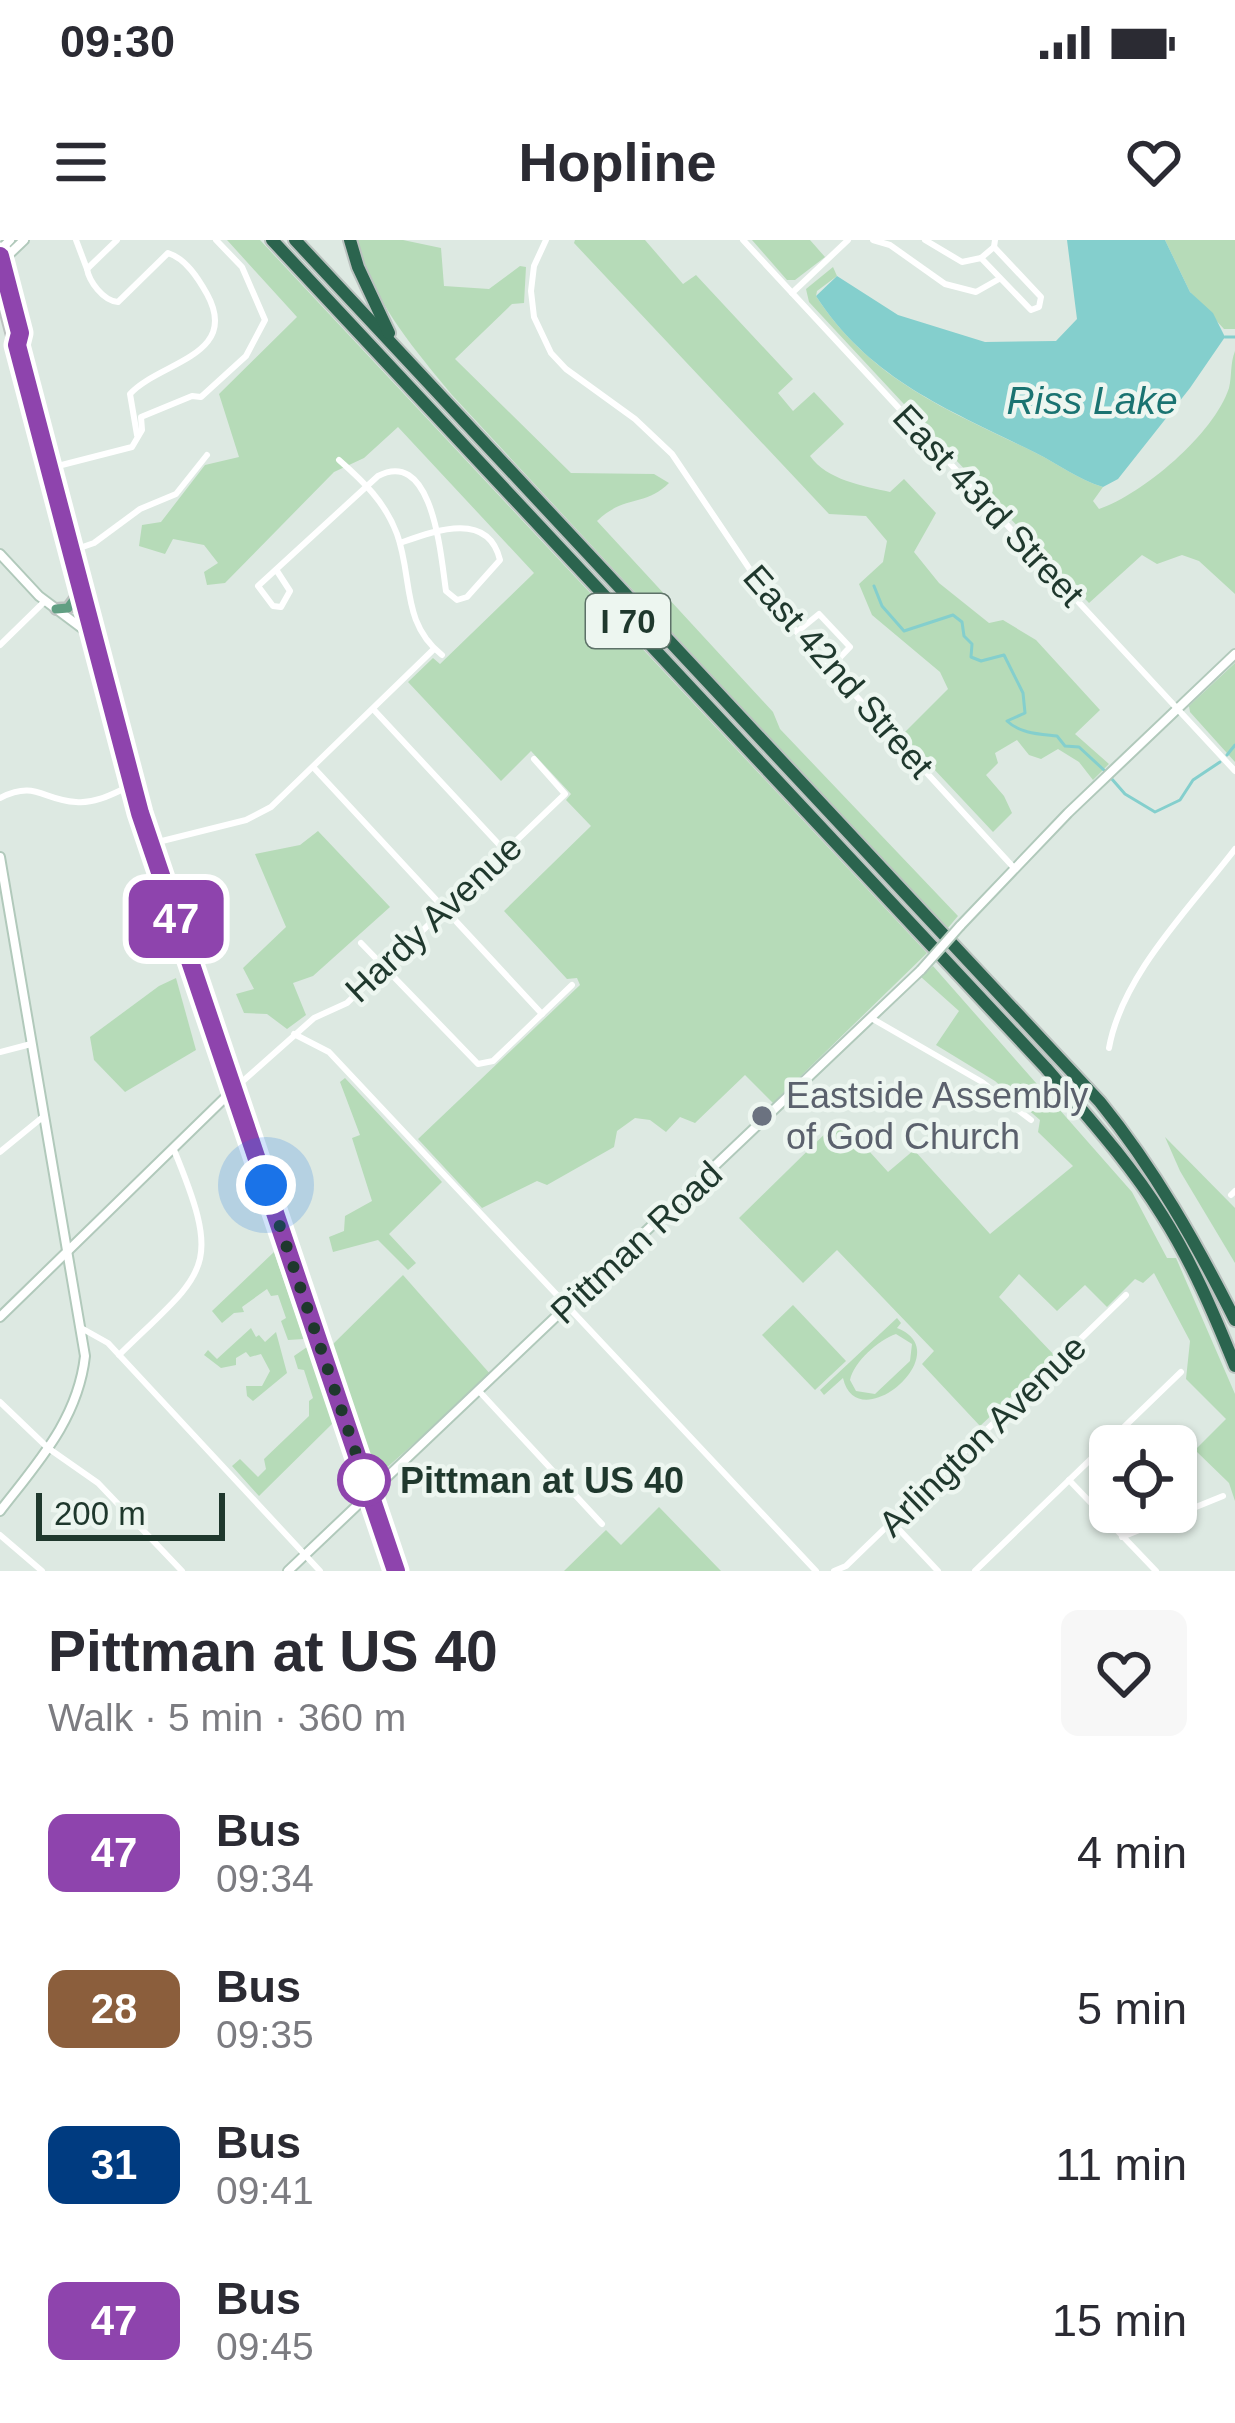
<!DOCTYPE html>
<meta charset="utf-8">
<style>
body{margin:0;font-family:Arial,sans-serif;background:#f7f7f7;color:#2b2b33;height:100vh;display:flex;flex-direction:column;font-size:45px;white-space:nowrap}
*{box-sizing:border-box;margin:0}
p{font-size:39px;color:#7c7c81}
.icon{flex:none;width:66px;height:66px;fill:none;stroke:currentColor;stroke-width:2;stroke-linecap:round;stroke-linejoin:round}
.map{position:relative;height:1331px;overflow:hidden}
.drawer{display:flex;flex-direction:column;background:#fff;flex:1}
.drawer>*{flex:none}
.badge{padding:0 24px;border-radius:18px;font-size:42px;line-height:78px}
.tools{position:absolute;left:1089px;top:1185px;display:grid;gap:24px}
.tools a{display:grid;place-items:center;width:108px;height:108px;border-radius:18px;background:#fff;box-shadow:0 3px 9px #0004;font-size:60px}
.scale{position:absolute;left:36px;bottom:30px;width:189px;box-sizing:border-box;padding-left:12px;border:6px solid #1f382d;border-top:0;font-size:33px;line-height:42px;white-space:nowrap;color:#1f382d;-webkit-text-stroke:9px #edf6f0;paint-order:stroke}
.you{position:absolute;width:60px;height:60px;margin:-30px;border:9px solid #fff;border-radius:50%;background:#1a73e8;box-shadow:0 0 0 18px #1a73e833}
.map>.badge{position:absolute;translate:-50% -50%;box-shadow:0 0 0 6px #fff}
.round{display:grid;place-items:center;flex:none;width:126px;height:126px;border-radius:18px;background:#f7f7f7}
.headline{display:flex;align-items:center;justify-content:space-between;height:204px;padding:0 48px}
h1{font-size:57px;font-weight:800;line-height:90px}
ul{padding:0;list-style:none}
li{display:flex;align-items:center;gap:36px;height:156px;padding:0 48px}
li div{flex:1}
li b{display:block;font-size:45px}
li em{font-style:normal}
li .badge{min-width:132px;font-weight:700;text-align:center}
.status{display:flex;justify-content:space-between;align-items:center;height:84px;padding:0 60px;background:#fff;direction:ltr}
.status svg{height:33px;fill:currentColor}
header{display:flex;justify-content:space-between;align-items:center;height:156px;padding:0 48px;background:#fff;font-size:54px;font-weight:800}
.map>svg:first-child{display:block}
</style>
<div class="status"><b>09:30</b><svg viewBox="0 0 49 12"><path d="M0 12V9h3v3zM5 12V6h3v6zM10 12V3h3v9zM15 12V0h3v12zM26 1h20v11H26zM47 4h2v5h-2z"/></svg></div>
<header><svg class="icon" aria-label="menu" viewBox="0 0 24 24"><path d="M4 6h16M4 12h16M4 18h16"/></svg>Hopline<svg class="icon" aria-label="heart" viewBox="0 0 24 24"><path d="M12 20l-8-8c-3-5 5-10 8-4 3-6 11-1 8 4z"/></svg></header>
<div class="map">
<svg width="1235" height="1331" viewBox="0 0 1235 1331">
<rect width="100%" height="100%" fill="#dde9e2"/>
<g fill="#b6dbb8" fill-rule="evenodd">
<polygon points="227,0 260,0 927,713 773,863 745,835 695,883 680,877 666,892 650,880 635,878 617,891 614,907 547,945 537,941 482,968 418,899 580,745 577,738 567,739 504,671 591,586 566,560 571,554 531,511 501,541 408,442 433,418 440,424 534,333 398,187 364,218 334,232 225,343 207,345 204,332 218,323 204,305 173,299 165,314 139,306 142,285 161,282 205,225 239,217 219,154 297,77"/>
<path d="M357,0h46l38,8 3,38 45,3 31,-23 6,1 -2,36 -12,1 -57,55 116,114 83,1 15,9c-24,24 -44,11 -72,38l176,191 7,17 178,187 -11,13 -495,-534c-40,-49 -79,-93 -95,-155z"/>
<path d="M575,0h70l38,44 13,-9 97,104 -15,14 15,18 21,-19 30,32 -34,32c17,24 53,30 80,36l14,-13 32,34 -22,39 25,31 50,40 14,-3 33,20 64,70 -25,24 34,30 -16,16 -14,-18 -21,-13 -17,10 -12,-4 -12,-15 -22,13 3,10 -12,12 18,21 8,17 -19,19 -91,-97 46,-46 -8,-17 -68,-57 -13,-31 24,-22 4,-21 -21,-25 -37,-2 -255,-271z"/>
<polygon points="752,0 810,0 825,17 795,40 787,40"/>
<polygon points="1165,0 1235,0 1235,89 1224,89 1190,52"/>
<path d="M833,27l4,9 -20,15 -1,5c55,85 134,115 220,157 22,11 43,27 67,34l-10,14 6,8c44,-15 115,-75 130,-121 3,-12 1,-24 6,-37v243l-36,-33 -17,-6 -25,9 -15,-9 -53,48 -280,-301 -3,-13z"/>
<polygon points="1235,423 1235,522 1190,472 1189,466"/>
<polygon points="318,591 390,667 313,736 293,743 306,775 287,789 267,774 244,773 236,754 254,749 243,728 286,687 255,614 300,605"/>
<polygon points="933,726 1132,952 1167,1018 1176,1018 1235,1154 1235,1261 1229,1243 1195,1210 1226,1179 1186,1139 1190,1101 1154,1033 1143,1043 1135,1039 1107,1067 1085,1045 1057,1071 1019,1034 999,1057 1055,1116 980,1186 922,1124 934,1111 837,1010 803,1043 739,978 840,879 888,932 914,910 990,994 1073,926 1038,892 1040,880 995,841 936,805 959,771 921,737"/>
<polygon points="176,738 196,810 125,852 94,820 90,797 159,746"/>
<polygon points="345,838 442,942 389,994 416,1023 408,1030 378,1000 333,1012 329,997 344,991 345,976 372,961 352,898 360,895 340,842"/>
<polygon points="1165,897 1235,968 1235,1023 1180,931"/>
<polygon points="274,1012 304,1099 288,1100 281,1081 286,1078 278,1055 271,1056 267,1049 242,1067 244,1072 234,1073 222,1083 212,1071"/>
<polygon points="403,1035 491,1135 374,1239 329,1108"/>
<polygon points="793,1065 846,1121 815,1150 762,1095"/>
<path d="M897,1078l4,5 -4,5c63,24 -40,112 -54,50l-19,17 -4,-5zM896,1094l16,10 -2,17 -35,33 -19,-3 -6,-11c4,-18 28,-40 46,-46z"/>
<polygon points="251,1088 256,1097 259,1095 265,1102 276,1092 287,1133 253,1161 247,1156 246,1146 262,1146 270,1131 261,1114 250,1117 246,1112 236,1118 236,1125 221,1128 204,1115 208,1110 217,1119"/>
<polygon points="307,1107 333,1183 259,1256 232,1226 240,1219 258,1237 266,1229 264,1219 309,1176 309,1161 313,1158 304,1130 298,1129 294,1116"/>
<polygon points="659,1267 721,1331 564,1331 606,1290 621,1305"/>
</g>
<path fill="#84cfcd" d="M1067,0h98l25,52 23,21 12,24 -35,51 -72,91 -15,8c-24,-7 -45,-23 -67,-34 -86,-43 -165,-72 -220,-157l21,-20 61,39 87,27 71,-1 21,-22z"/>
<g fill="none" stroke-linecap="round" stroke-linejoin="round">
<g stroke="#84cfcd" stroke-width="3">
<polyline points="1225,97 1235,97"/>
<path d="M874,346l8,20 22,25 49,-16 9,7 2,14 8,8 -1,13 10,4 23,-6 19,38 2,20 -18,8c14,13 32,13 50,15l8,10 14,1 26,24"/>
<polyline points="1227,515 1235,505"/>
<polyline points="1111,538 1125,554 1155,572 1180,560 1193,540 1220,522"/>
</g>
<g stroke="#b1c9bb" stroke-width="12">
<g id="secondary">
<polyline points="0,10 10,0"/>
<polyline points="0,23 24,0"/>
<polyline points="0,314 39,356 91,395"/>
<path d="M0,617l85,499c-7,63 -47,106 -85,155"/>
<polyline points="960,686 1068,573 1235,414"/>
<polyline points="0,1077 235,848"/>
<polyline points="288,1331 921,730"/>
</g>
</g>
<g stroke="#bcc3c0" stroke-width="14">
<g id="primary">
<polyline points="0,16 19,93 17,105"/>
<polyline points="0,51 140,573 396,1331"/>
<polyline points="56,369 68,368 80,352"/>
</g>
</g>
<g stroke="#bcc3c0" stroke-width="16">
<g id="highway">
<path d="M272,0l774,828c40,47 83,94 116,147 30,47 52,99 73,151"/>
<path d="M295,0l805,862c55,68 96,141 135,218"/>
<polyline points="350,0 358,27 389,93"/>
</g>
</g>
<g stroke="#fff" stroke-width="6">
<polyline points="76,0 87,29 117,0"/>
<polyline points="546,0 534,26 531,51 534,77 551,113 566,129 635,179 672,214 778,371 1015,629"/>
<polyline points="743,0 1235,531"/>
<polyline points="873,0 890,5 945,44 976,52 999,39"/>
<polyline points="925,0 962,22 981,18 1031,70 1039,67 1041,57 994,7"/>
<polyline points="981,18 994,7 995,0"/>
<path d="M87,29c2,12 16,32 31,33l50,-49c18,6 30,25 39,41 34,62 -48,68 -77,100l7,41"/>
<polyline points="792,53 848,0"/>
<path d="M339,220c25,22 46,42 58,74 16,44 4,89 45,121"/>
<polyline points="50,228 132,207 142,190 141,177 192,156 201,157 246,116 265,80 242,27 216,0"/>
<polyline points="71,311 94,303 140,269 176,254 207,215"/>
<path d="M277,331l13,20 -9,16 -8,-1 -15,-20 120,-110c56,-29 63,83 68,115l11,9 10,-3 33,-37c-12,-50 -66,-29 -100,-17"/>
<polyline points="797,392 819,374 850,407 830,428"/>
<polyline points="0,405 45,361"/>
<polyline points="374,470 506,612"/>
<polyline points="314,528 542,774"/>
<path d="M0,558c36,-18 42,2 76,4 20,2 38,-9 56,-17"/>
<polyline points="150,604 246,580 271,567 434,409"/>
<polyline points="361,703 478,824 493,821 572,745"/>
<polyline points="871,778 982,842 1031,880"/>
<polyline points="294,794 329,812 816,1331"/>
<path d="M1109,808c13,-73 81,-140 126,-199"/>
<polyline points="0,812 31,804"/>
<polyline points="235,848 314,778 347,763 565,554 534,519"/>
<polyline points="0,912 44,876"/>
<polyline points="1231,955 1235,951"/>
<polyline points="83,1089 108,1103 320,1331"/>
<path d="M119,1115c87,-85 105,-84 55,-205"/>
<polyline points="478,1150 602,1284"/>
<polyline points="0,1162 48,1208 98,1243 182,1331"/>
<polyline points="1069,1240 1156,1331"/>
<polyline points="891,1281 938,1331"/>
<polyline points="0,1295 42,1331"/>
<polyline points="1122,1297 1223,1256"/>
<polyline points="834,1331 846,1326 1126,1055"/>
<polyline points="975,1331 1181,1132"/>
</g>
<use href="#secondary" stroke="#fff" stroke-width="8"/>
<use href="#primary" stroke="#619f83" stroke-width="9"/>
<use href="#highway" stroke="#2b644e" stroke-width="12"/>
<g stroke="#b1c9bb" stroke-width="12" stroke-linecap="butt">
<polyline id="secondary-bridge" points="921,730 960,686"/>
</g>
<use href="#secondary-bridge" stroke="#fff" stroke-width="8"/>
</g>
<g fill="none" stroke-linecap="round" stroke-linejoin="round">
<g stroke="#fff" stroke-width="27">
<polyline id="line" points="0,16 20,93 17,105 140,573 396,1331"/>
</g>
<use href="#line" stroke="#8e44ad" stroke-width="18"/>
<polyline stroke="#1f382d" stroke-width="12" stroke-dasharray="0 21.6" points="266,945 369,1252 364,1240"/>
</g>
<circle fill="#6b7280" stroke="#edf6f0" stroke-width="4.5" cx="762" cy="876" r="12"/>
<circle fill="#fff" stroke="#8e44ad" stroke-width="6" cx="364" cy="1240" r="24"/>
<g text-anchor="middle" stroke-width="9" stroke-linejoin="round" paint-order="stroke">
<rect fill="#edf6f0" stroke="#5d7168" stroke-width="3" x="586" y="354" width="84" height="54" rx="9"/>
<g font-size="33" font-weight="bold" fill="#1f382d">
<text x="628" y="393">I 70</text>
</g>
<g font-size="36" fill="#1f382d" stroke="#edf6f0">
<text transform="translate(989 265) rotate(47)" y="13">East 43rd Street</text>
<text transform="translate(839 431) rotate(49)" y="13">East 42nd Street</text>
<text transform="translate(433 678) rotate(-43)" y="13">Hardy Avenue</text>
<text transform="translate(636 1002) rotate(-43)" y="13">Pittman Road</text>
<text transform="translate(982 1195) rotate(-44)" y="13">Arlington Avenue</text>
</g>
<g font-size="36" fill="#5b616d" stroke="#edf6f0" text-anchor="start">
<text x="786" y="868">Eastside Assembly<tspan x="786" dy="41">of God Church</tspan></text>
</g>
<g font-size="36" font-weight="bold" fill="#1f382d" stroke="#edf6f0" text-anchor="start">
<text x="400" y="1253">Pittman at US 40</text>
</g>
<g font-size="39" font-style="italic" fill="#1a7371" stroke="#edf6f0">
<text x="1092" y="174">Riss Lake</text>
</g>
</g>
</svg>
<div class="tools">
<a><svg class="icon" aria-label="locate" viewBox="0 0 24 24"><circle cx="12" cy="12" r="6"/><path d="M12 2v4M12 18v4M2 12h4M18 12h4"/></svg></a>
</div>
<div class="scale">200 m</div>
<div class="you" style="left:266px;top:945px"></div>
<b class="badge" style="left:176px;top:679px;background:#8e44ad;color:#fff">47</b>
</div>
<section class="drawer">
<div class="headline"><div><h1>Pittman at US 40</h1><p>Walk · 5 min · 360 m</p></div><a class="round"><svg class="icon" aria-label="heart" viewBox="0 0 24 24"><path d="M12 20l-8-8c-3-5 5-10 8-4 3-6 11-1 8 4z"/></svg></a></div>
<ul>
<li><span class="badge" style="background:#8e44ad;color:#fff">47</span><div><b>Bus</b><p>09:34</p></div><em>4 min</em></li>
<li><span class="badge" style="background:#8b5e3c;color:#fff">28</span><div><b>Bus</b><p>09:35</p></div><em>5 min</em></li>
<li><span class="badge" style="background:#003b80;color:#fff">31</span><div><b>Bus</b><p>09:41</p></div><em>11 min</em></li>
<li><span class="badge" style="background:#8e44ad;color:#fff">47</span><div><b>Bus</b><p>09:45</p></div><em>15 min</em></li>
</ul>
</section>
